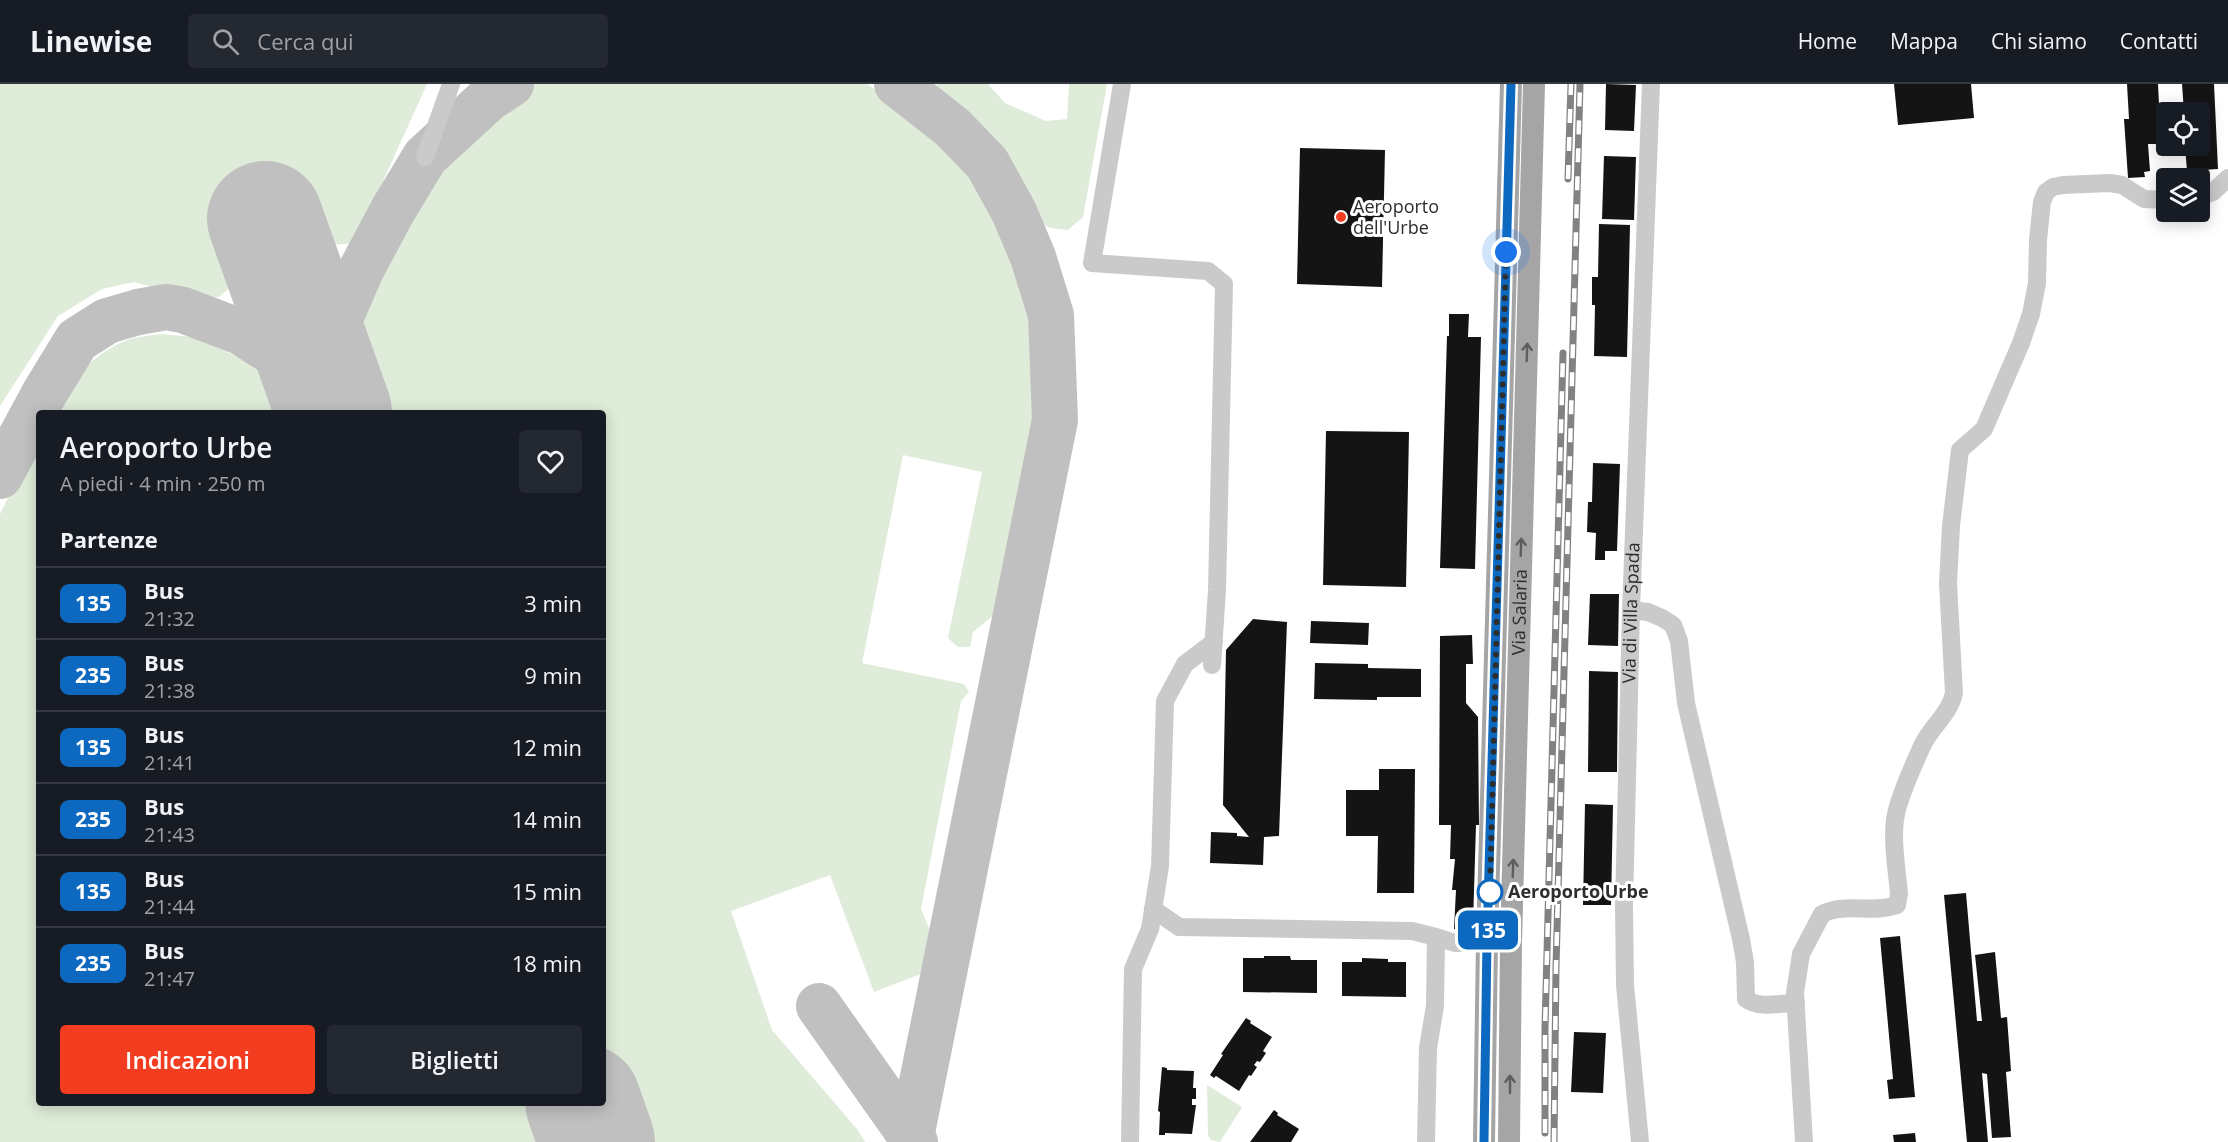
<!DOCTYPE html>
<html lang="it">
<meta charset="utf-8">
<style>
body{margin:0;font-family:"Open Sans",sans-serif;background:#242831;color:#f1f3f6;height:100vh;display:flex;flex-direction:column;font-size:22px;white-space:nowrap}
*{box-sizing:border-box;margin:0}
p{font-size:20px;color:#9ea1a6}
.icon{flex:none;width:33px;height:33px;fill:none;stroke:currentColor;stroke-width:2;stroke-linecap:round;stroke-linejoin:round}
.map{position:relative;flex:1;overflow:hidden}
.sheet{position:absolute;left:36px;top:326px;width:570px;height:696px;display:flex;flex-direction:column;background:#171b24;border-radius:6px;box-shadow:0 3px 15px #0003}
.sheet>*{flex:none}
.badge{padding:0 12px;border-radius:9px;font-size:21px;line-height:39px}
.controls{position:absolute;left:2156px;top:18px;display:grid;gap:12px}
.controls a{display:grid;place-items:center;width:54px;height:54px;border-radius:6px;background:#171b24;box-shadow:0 3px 15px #0003;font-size:30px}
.you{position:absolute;width:30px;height:30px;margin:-15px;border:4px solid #fff;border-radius:50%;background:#1a73e8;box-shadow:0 0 0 9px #1a73e833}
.map>.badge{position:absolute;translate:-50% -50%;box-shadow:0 0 0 3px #fff}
h2{padding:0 24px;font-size:22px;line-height:54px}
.round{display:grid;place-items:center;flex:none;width:63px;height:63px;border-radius:6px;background:#242831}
.head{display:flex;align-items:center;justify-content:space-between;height:102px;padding:0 24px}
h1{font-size:28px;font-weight:600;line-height:45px}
.action{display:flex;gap:12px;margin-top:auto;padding:12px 24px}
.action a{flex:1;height:69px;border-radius:6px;background:#f33d20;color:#fff;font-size:24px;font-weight:600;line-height:69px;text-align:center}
.action a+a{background:#242831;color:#f1f3f6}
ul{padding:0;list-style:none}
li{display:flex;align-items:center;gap:18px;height:72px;padding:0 24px;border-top:2px solid #363941}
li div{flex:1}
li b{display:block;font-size:22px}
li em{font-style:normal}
li .badge{min-width:66px;font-weight:700;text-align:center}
header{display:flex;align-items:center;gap:36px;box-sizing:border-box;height:84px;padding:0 30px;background:#171b24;border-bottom:2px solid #363941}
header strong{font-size:28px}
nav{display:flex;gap:33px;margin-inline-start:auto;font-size:21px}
.search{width:420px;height:54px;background:#242831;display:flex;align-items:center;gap:15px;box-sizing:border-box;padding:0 21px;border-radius:6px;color:#9ea1a6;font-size:22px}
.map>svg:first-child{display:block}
</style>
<header>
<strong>Linewise</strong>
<div class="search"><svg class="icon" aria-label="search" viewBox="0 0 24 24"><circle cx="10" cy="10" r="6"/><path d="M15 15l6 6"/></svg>Cerca qui</div>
<nav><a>Home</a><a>Mappa</a><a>Chi siamo</a><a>Contatti</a></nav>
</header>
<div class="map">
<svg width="2228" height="1058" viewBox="0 0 2228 1058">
<rect width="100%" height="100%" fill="#fff"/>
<g fill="#dfecd9">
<path d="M0,0h427l-72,159c-48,7 -44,-12 -59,-48l-74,30 19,53 -22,19 -34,-1 -51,-14 -32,7 -44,27 -58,90z"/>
<polygon points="535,0 867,0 913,30 945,59 982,104 1004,145 1030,218 1036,281 1033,347 999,527 973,548 970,563 958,563 948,554 982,388 903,371 862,579 964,600 969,608 961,617 921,825 934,856 921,890 874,908 830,791 731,827 772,946 857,1045 865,1058 636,1058 603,966 603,328 374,328 351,266 356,237 380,187 421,108 458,65 509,14"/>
<polygon points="937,0 988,0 1005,19 1046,37 1067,35 1069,0 1107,0 1083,133 1068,146 1050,144 1035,135 982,52 938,10"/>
<path d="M162,250l41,4 41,23 32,24 10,27h-236c16,-30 50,-65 84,-74 9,-2 19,-3 28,-4z"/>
<polygon points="39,351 39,1018 536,1019 550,1058 0,1058 0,430"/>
<polygon points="1207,1001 1242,1023 1220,1058 1211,1056 1208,1051"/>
</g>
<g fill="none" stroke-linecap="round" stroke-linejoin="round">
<g stroke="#c0c0c0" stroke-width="46">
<polyline points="897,0 952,43 987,79 1014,128 1033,173 1051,231 1055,336 910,1058"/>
<polyline points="332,323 328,276 342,230 361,186 393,126 425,73 488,15 511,0"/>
<polyline points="0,392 44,310 77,256 107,237 138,228 166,223 183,226 241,248 290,280 332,323"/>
<polyline points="819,922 915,1058"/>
</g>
<g stroke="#c0c0c0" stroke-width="116">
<polyline points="265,135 334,328"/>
<polyline points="583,1018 597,1058"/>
</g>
</g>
<g fill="#141414">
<polygon points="1606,0 1636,1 1634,47 1605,46"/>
<polygon points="1894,0 1971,0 1974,34 1898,41"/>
<polygon points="2127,0 2158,0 2161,60 2148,60 2150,87 2144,88 2145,93 2128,94 2124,35 2129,35"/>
<polygon points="2182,0 2214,0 2218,85 2187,87 2185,62 2199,62 2199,28 2184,28"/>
<polygon points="1300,64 1385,66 1382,203 1297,200"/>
<polygon points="1604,72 1636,73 1634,136 1602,135"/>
<polygon points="1599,140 1630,141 1627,273 1594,272 1595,221 1592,221 1592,193 1598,193"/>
<polygon points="1449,230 1469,230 1468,253 1481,253 1475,485 1440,484 1447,252 1449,252"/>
<polygon points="1326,347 1409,348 1406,503 1323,501"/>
<polygon points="1593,379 1620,380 1617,467 1605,467 1605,476 1595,476 1596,449 1587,448 1588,418 1592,418"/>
<polygon points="1590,510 1619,510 1618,562 1588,561"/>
<polygon points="1253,535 1287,538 1279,752 1264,753 1263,781 1210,779 1211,748 1237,749 1237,752 1249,753 1223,721 1226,566"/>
<polygon points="1311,537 1369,539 1368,561 1310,559"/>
<polygon points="1472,551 1473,580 1466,580 1466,619 1478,633 1479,741 1476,741 1473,840 1467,845 1454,845 1456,806 1452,806 1455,775 1450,775 1451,741 1439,741 1440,552"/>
<polygon points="1315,579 1368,580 1368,584 1421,585 1421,613 1377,613 1377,616 1314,615"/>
<polygon points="1589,587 1618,588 1617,688 1588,688"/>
<polygon points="1379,685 1415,685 1414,809 1377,809 1378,752 1346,752 1346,706 1379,706"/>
<polygon points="1585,720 1613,721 1611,821 1583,821"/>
<polygon points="1966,809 1977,937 1982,937 1975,871 1995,868 2001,934 2007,933 2011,987 2006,988 2011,1053 1992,1054 1987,990 1982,989 1988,1058 1967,1058 1944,811"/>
<polygon points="1900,852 1915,1013 1889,1015 1887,996 1893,995 1880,854"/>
<polygon points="1264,872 1290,872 1291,876 1317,876 1317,909 1243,908 1243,874 1264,874"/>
<polygon points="1362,874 1388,875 1388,878 1406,878 1406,913 1342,912 1342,878 1362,878"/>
<polygon points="1246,934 1251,937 1250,939 1272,953 1263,967 1266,969 1260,978 1257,977 1254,981 1257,983 1251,992 1249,991 1239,1007 1216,992 1214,994 1210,991 1223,971 1221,970"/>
<polygon points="1574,948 1606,949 1603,1009 1571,1008"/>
<polygon points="1162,983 1167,984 1167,986 1194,987 1193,1004 1196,1004 1196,1015 1192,1015 1192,1021 1196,1021 1192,1050 1165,1049 1165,1051 1159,1051 1160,1028 1158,1027"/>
<polygon points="1274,1026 1278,1029 1277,1031 1299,1045 1291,1058 1250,1058"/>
<polygon points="1915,1049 1916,1058 1894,1058 1893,1051"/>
</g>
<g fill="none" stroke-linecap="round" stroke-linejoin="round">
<g stroke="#cacaca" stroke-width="18">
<polyline points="1122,0 1092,179 1208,187 1224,200 1217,506 1212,581"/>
<polyline points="425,73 451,0"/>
<polyline points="2199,113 2213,108 2228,94"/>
<path d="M1631,526l17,2 14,6 11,7 6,16 7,62 55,236 4,23 1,37c14,10 33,4 50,4"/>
<polyline points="1153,825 1179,843 1412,847 1436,853 1435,922 1428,964 1426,1058"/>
<polyline points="1436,853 1455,859 1511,858"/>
<polyline points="1130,1058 1133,885 1150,845 1160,782 1165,617 1185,580 1214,558"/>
<path id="s1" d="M1640,1058l-15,-157 -1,-79 7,-296 20,-526"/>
<path d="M1804,1058l-9,-149 6,-39 21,-40c24,-12 50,0 75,-9l2,-11c-2,-24 -8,-57 -3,-80 4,-20 18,-50 27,-70 9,-18 27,-31 31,-51l-6,-110 3,-57 9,-76 24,-21 37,-86 10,-29 6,-31 1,-43 4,-38 4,-10 7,-5 10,-2 47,-2 12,2 22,14 22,1"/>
</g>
<g stroke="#a5a5a5" stroke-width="22">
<polyline points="1484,1058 1487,857 1511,0"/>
<path id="s2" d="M1509,1058l2,-200 23,-858"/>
</g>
<g stroke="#828282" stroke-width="7">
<g id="rail">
<polyline points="1568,95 1571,0"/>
<polyline points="1545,1049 1545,944 1563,269"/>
<polyline points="1554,1058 1556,883 1580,0"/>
</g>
</g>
<use href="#rail" stroke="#fff" stroke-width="4.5" stroke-dasharray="14" stroke-linecap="butt"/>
</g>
<defs><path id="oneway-shaft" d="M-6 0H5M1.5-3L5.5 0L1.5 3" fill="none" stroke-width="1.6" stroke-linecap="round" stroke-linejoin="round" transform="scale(1.5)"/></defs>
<g stroke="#5d5d5d">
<use href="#oneway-shaft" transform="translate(1527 268) rotate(-88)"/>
<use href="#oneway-shaft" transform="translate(1521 463) rotate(-88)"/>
<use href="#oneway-shaft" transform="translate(1513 784) rotate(-88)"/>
<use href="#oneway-shaft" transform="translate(1510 1000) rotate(-90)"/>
</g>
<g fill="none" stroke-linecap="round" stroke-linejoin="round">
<g stroke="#fff" stroke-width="14">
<polyline id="line" points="1484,1058 1487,857 1511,0"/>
</g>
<use href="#line" stroke="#0c69bf" stroke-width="9"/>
<polyline stroke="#2d2d2d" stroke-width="6" stroke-dasharray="0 10.8" points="1490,808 1506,168"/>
</g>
<circle fill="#f33d20" stroke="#fff" stroke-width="2" cx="1341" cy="133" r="6"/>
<circle fill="#fff" stroke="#0c69bf" stroke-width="3" cx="1490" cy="808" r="12"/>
<g text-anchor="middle" stroke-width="6" stroke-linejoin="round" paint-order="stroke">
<g font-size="18" fill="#2d2d2d" stroke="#fff" text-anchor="start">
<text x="1353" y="129">Aeroporto<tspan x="1353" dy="21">dell'Urbe</tspan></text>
</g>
<g font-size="18" fill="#2d2d2d" stroke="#fff">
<text dy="6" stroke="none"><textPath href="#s2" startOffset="530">Via Salaria</textPath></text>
<text dy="6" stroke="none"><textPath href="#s1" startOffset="530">Via di Villa Spada</textPath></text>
</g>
<g font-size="18" font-weight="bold" fill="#2d2d2d" stroke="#fff" text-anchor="start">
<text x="1508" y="814">Aeroporto Urbe</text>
</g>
</g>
</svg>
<div class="controls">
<a><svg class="icon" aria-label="locate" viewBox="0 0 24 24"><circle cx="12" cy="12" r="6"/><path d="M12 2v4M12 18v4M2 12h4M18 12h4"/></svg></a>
<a><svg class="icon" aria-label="layers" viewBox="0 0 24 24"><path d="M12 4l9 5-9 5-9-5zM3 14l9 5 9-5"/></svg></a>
</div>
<div class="you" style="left:1506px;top:168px"></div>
<b class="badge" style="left:1488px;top:846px;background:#0c69bf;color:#fff">135</b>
<section class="sheet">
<div class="head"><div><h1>Aeroporto Urbe</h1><p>A piedi · 4 min · 250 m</p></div><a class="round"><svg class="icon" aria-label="heart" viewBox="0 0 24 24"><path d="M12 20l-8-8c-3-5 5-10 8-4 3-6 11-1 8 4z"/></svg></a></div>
<h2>Partenze</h2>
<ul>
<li><span class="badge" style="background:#0c69bf;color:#fff">135</span><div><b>Bus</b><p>21:32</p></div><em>3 min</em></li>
<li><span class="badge" style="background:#0c69bf;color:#fff">235</span><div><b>Bus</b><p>21:38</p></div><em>9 min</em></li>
<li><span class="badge" style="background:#0c69bf;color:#fff">135</span><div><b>Bus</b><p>21:41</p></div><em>12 min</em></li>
<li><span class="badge" style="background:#0c69bf;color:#fff">235</span><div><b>Bus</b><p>21:43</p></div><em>14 min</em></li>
<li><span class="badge" style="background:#0c69bf;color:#fff">135</span><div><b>Bus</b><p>21:44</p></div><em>15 min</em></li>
<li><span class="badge" style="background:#0c69bf;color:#fff">235</span><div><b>Bus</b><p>21:47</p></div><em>18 min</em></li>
</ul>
<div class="action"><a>Indicazioni</a><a>Biglietti</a></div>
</section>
</div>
